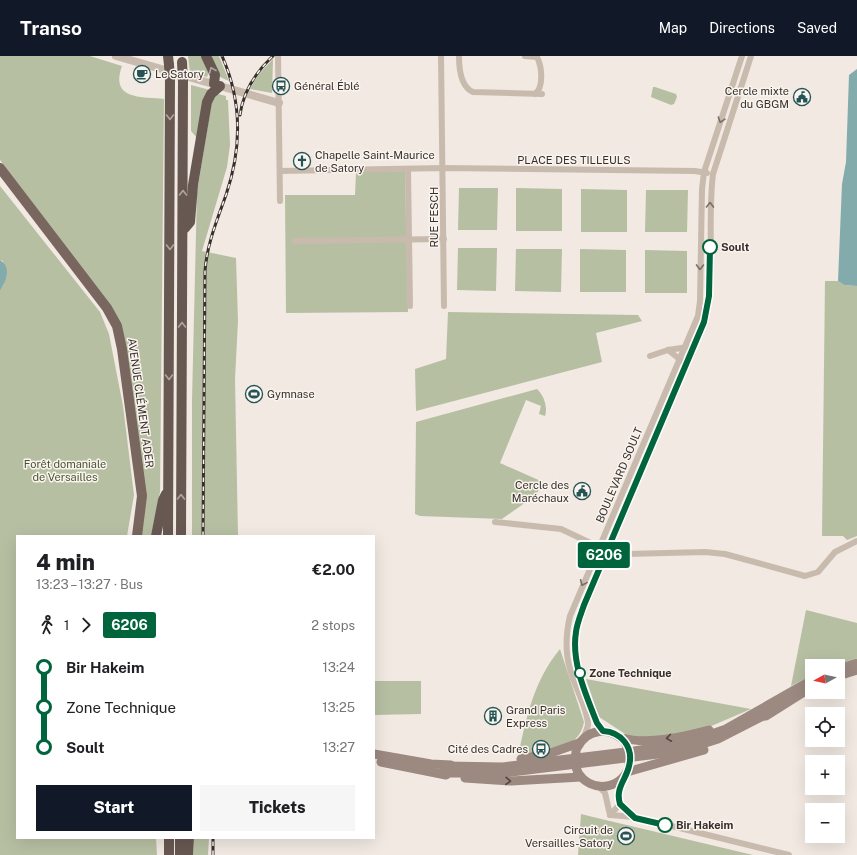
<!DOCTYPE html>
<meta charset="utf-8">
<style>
body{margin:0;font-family:"Public Sans",sans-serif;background:#f6f6f6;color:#202124;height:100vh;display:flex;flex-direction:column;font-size:15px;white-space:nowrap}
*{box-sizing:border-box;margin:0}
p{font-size:13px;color:#757577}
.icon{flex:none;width:22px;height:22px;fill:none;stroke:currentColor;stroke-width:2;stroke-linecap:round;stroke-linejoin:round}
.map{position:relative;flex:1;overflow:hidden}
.details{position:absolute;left:16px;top:479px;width:359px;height:304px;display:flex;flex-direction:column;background:#fff;border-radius:0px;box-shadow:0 4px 16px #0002}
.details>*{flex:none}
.badge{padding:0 8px;border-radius:3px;font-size:14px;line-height:26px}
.needle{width:26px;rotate:262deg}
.controls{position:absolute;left:805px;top:603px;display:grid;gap:8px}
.controls a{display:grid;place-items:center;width:40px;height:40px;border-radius:0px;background:#fff;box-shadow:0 4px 16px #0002;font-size:20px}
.map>.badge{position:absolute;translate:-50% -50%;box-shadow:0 0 0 2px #fff}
.legs{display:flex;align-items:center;gap:6px;height:44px;padding:0 20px;font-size:13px}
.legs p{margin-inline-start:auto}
.summary{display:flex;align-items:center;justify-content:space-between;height:68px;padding:0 20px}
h1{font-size:22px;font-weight:800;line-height:30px}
.button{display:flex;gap:8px;margin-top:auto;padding:8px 20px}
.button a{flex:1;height:46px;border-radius:0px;background:#111827;color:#fff;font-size:16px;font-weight:800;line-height:46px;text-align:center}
.button a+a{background:#f6f6f6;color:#202124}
ul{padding:0 20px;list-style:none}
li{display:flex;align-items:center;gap:14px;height:40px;font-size:15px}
li i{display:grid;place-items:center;width:6px;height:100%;margin:0 5px;background:currentColor}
li i::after{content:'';width:10px;height:10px;margin:-5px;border:3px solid;border-radius:50%;background:#fff}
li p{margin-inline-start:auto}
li:first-child i{background:linear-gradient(#0000 50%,currentColor 0)}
li:last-child i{background:linear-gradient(currentColor 50%,#0000 0)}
header{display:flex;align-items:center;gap:24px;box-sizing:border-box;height:56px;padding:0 20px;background:#111827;color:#fff}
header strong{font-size:19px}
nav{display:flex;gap:22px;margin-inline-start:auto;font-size:14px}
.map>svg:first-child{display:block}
</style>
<header>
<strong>Transo</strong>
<nav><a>Map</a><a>Directions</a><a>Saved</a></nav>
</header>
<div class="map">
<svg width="857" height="799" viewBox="0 0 857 799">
<rect width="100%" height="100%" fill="#f1e9e2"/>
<g fill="#b7bfa3">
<path d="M0,0h90l32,10c-12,33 17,31 42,33l-4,393 -9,44h-11l3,-44 -33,-185 -110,-147z"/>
<polygon points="188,0 203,0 210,14 207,21 190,17"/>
<polygon points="210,0 219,0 229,25 220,21"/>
<polygon points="273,3 272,37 250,33 258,19"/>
<polygon points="191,29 210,34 197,82 191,75"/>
<polygon points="653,31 655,31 676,38 677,41 674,48 671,49 651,41"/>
<polygon points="218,38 226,40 226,44 228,44 230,89 227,111 202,195 236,202 238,265 235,323 238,480 192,480 192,344 197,136 212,44"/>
<polygon points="405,115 408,256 286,257 285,139 355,139 356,116"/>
<polygon points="0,130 100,256 109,278 123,350 134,439 127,480 17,480 17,782 156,782 157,799 0,799 0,235 4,228 3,205 0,204"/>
<polygon points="459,132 498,132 497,174 458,174"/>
<polygon points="516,132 562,133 562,175 516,175"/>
<polygon points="581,133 627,134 627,176 581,176"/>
<polygon points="646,134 688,134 687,176 645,176"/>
<polygon points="458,192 497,192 496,235 457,234"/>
<polygon points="516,193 562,193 561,236 515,235"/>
<polygon points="580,193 626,194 626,236 580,236"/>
<polygon points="645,194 687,195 687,237 645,237"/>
<polygon points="825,225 838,225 844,229 857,230 857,480 847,484 843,480 822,480"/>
<polygon points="448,256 638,259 642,265 596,277 602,306 416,355 415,313 446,303"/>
<path d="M537,333c7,6 11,19 8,27l-6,-2 2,-8 -15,-6 -26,63 43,19 -7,13 -34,24 -82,-3 -5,-2 1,-92z"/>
<polygon points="806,554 857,567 857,602 834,610 812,610 812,619 791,630"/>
<path d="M560,593l24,73c-5,30 -42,30 -66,35 8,-39 16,-77 42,-108z"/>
<polygon points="586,623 751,653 709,671 662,681 630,681 599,661"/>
<polygon points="374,625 421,625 421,658 374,659"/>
<polygon points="581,758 593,761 753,799 578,799"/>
<polygon points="194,782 209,782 208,799 193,799"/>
</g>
<g fill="#83abac">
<polygon points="857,13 857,230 844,229 838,225 842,128 846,106 849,19"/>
<path d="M0,204c12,7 6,21 0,31z"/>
</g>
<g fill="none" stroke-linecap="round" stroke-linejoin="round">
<g stroke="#c9baae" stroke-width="6">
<polyline points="278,0 280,145"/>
<polyline points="441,0 444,250"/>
<path d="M459,0c0,13 2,31 14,36l69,2"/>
<path d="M525,0l12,1c5,10 7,30 -2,37"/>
<polyline points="408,113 410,250"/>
<polyline points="280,115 443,112 695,115 707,117"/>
<polyline points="295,185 444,183"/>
<polyline points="668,294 682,305"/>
<polyline points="650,300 668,294 688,291"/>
<polyline points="495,466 561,473 599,491"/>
<polyline points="608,490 618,496 627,498 705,496 725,498 805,520 818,516 835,496 857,485"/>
<path d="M603,675l-6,-8c-11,-28 -26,-61 -21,-91 1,-9 5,-18 8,-27l120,-283c12,-47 3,-99 9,-148l38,-118"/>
<path d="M584,681c1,-3 3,-8 4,-12 0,-16 -14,-39 -18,-56 -5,-17 -4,-36 0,-53l128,-300 2,-15 2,-112 2,-17 38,-116"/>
<polyline points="623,723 618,735 620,748 633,761"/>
<polyline points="598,730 605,737 610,759"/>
<polyline points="610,759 635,761 789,799"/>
<polyline points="610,759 620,748"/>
</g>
<polyline stroke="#c9baae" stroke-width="8" points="116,0 279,47"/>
<g stroke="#9c8980" stroke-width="9">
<polyline points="838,613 857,607"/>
<polyline points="838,620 857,614"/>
<polyline points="766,660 812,631"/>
<path d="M622,682c27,7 60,-1 87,-8"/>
<path d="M577,692c10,-20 33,-22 48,-6"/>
<polyline points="374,698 431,708 451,709"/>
<polyline points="521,703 548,698 579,687"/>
<polyline points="381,706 446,719"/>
<polyline points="446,710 503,711 634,695 686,687 726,673 812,624"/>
<polyline points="627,716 704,694"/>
<polyline points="442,717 504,717 666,697 693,691 718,683 771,656"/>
<path d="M578,717c14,20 41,17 51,-5"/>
<polyline points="465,722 511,725 581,721"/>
</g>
<polyline stroke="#78665f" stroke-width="10" points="0,112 107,252 117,270 122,293 142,440 137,480"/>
<g stroke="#685852" stroke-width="10">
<polyline points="168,0 169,9"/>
<polyline points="206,0 215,19 214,28"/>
<polyline points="185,172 190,166 193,129 207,46 211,38 220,30"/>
<polyline points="156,480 163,444 166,438"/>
<polyline points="168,480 170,22"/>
<polyline points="181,480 183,26"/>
<polyline points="169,782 169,799"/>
<polyline points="180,799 180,782"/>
<polyline points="188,799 189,782"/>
</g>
<g stroke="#382f2c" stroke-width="3">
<g id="rail">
<path d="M240,59c3,-23 16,-43 33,-59"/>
<path d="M203,480l2,-265c2,-27 12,-51 21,-76 16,-47 16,-94 -4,-139"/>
<polyline points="213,799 213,782"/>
</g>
</g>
<use href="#rail" stroke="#f9f4ee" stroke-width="1.5" stroke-dasharray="4.5" stroke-linecap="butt"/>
<g stroke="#9c8980" stroke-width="9">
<polyline points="625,686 630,698 629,712"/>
<polyline points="576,695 575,708 578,717"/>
</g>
<g stroke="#685852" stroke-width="10">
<polyline points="182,6 183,26"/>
<polyline points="169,9 170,22"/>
</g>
</g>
<defs><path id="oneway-chevron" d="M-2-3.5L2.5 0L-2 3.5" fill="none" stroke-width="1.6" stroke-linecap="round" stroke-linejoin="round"/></defs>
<g stroke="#b0a6a0">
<use href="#oneway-chevron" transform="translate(212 14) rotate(-112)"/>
<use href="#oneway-chevron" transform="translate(170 61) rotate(90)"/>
<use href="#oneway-chevron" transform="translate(183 137) rotate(-90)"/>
<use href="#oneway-chevron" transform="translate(170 191) rotate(90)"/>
<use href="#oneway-chevron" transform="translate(182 269) rotate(-90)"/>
<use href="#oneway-chevron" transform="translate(169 321) rotate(90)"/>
<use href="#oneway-chevron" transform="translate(181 441) rotate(-89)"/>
</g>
<g stroke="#796e66">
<use href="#oneway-chevron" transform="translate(721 64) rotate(108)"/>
<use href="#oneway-chevron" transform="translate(710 149) rotate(-89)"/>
<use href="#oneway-chevron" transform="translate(700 211) rotate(91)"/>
<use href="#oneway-chevron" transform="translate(583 527) rotate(114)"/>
</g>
<g stroke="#514641">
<use href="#oneway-chevron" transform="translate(669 682) rotate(172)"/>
<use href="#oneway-chevron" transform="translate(508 725) rotate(1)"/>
</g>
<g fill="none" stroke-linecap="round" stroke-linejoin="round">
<g stroke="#fff" stroke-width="9">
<path id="line-1" d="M665,769l-30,-7 -15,-14c-5,-16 6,-24 9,-38 5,-19 -8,-34 -26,-35l-6,-8c-11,-28 -26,-61 -21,-91 1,-9 5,-18 8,-27l120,-283 5,-26 1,-49"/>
</g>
<use href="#line-1" stroke="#00643c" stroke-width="6"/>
</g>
<defs>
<g id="cafe-ring" transform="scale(0.9)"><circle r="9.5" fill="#f9f4ee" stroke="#255456" stroke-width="1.5"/><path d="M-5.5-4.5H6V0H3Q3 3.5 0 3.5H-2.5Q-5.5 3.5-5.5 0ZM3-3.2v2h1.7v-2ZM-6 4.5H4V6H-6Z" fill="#255456"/></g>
<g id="bus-ring" transform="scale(0.9)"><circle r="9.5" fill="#f9f4ee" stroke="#255456" stroke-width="1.5"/><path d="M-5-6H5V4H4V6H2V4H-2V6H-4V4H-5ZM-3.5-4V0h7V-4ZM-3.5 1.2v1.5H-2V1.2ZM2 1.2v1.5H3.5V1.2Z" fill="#255456"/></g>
<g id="civic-ring" transform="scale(0.9)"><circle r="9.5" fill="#f9f4ee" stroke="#255456" stroke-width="1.5"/><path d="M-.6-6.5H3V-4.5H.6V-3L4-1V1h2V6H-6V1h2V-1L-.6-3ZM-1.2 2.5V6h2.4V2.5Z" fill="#255456"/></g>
<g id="church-ring" transform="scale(0.9)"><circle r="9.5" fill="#f9f4ee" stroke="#255456" stroke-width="1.5"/><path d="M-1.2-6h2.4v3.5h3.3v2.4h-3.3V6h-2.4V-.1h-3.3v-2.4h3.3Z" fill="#255456"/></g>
<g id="stadium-ring" transform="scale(0.9)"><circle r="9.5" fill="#f9f4ee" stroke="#255456" stroke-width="1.5"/><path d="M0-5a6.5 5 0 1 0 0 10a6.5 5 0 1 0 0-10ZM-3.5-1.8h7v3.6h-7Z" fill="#255456"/></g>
<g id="building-ring" transform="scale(0.9)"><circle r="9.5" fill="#f9f4ee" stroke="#255456" stroke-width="1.5"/><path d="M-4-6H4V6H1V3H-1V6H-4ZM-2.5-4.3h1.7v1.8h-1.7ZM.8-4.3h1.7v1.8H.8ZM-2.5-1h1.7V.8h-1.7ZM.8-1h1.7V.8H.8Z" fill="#255456"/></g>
</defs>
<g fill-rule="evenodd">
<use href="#cafe-ring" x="142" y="18"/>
<use href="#bus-ring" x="281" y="30"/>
<use href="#civic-ring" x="802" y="41"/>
<use href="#church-ring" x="302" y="105"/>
<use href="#stadium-ring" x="254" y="338"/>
<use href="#civic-ring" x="582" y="435"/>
<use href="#building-ring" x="493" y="660"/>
<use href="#bus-ring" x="541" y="693"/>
<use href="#stadium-ring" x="626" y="780"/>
</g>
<g fill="#fff" stroke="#00643c" stroke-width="2">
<circle cx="710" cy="191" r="7"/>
<circle cx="580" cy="617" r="5"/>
<circle cx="665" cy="769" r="7"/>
</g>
<g text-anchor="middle" stroke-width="3" stroke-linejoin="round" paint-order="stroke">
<g font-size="11" fill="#382f2c" stroke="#f9f4ee" text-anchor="start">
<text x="155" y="22">Le Satory</text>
<text x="294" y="34">Général Éblé</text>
<text x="789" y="39" text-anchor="end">Cercle mixte<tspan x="789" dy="13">du GBGM</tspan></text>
<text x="315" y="103">Chapelle Saint-Maurice<tspan x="315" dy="13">de Satory</tspan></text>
<text x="267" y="342">Gymnase</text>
<text x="569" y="433" text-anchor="end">Cercle des<tspan x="569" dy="13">Maréchaux</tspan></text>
<text x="506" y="658">Grand Paris<tspan x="506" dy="13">Express</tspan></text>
<text x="528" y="697" text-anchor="end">Cité des Cadres</text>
<text x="613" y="778" text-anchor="end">Circuit de<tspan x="613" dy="13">Versailles-Satory</tspan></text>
</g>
<g font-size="11" fill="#382f2c" stroke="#f9f4ee">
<text x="574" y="108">PLACE DES TILLEULS</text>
<text transform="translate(434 161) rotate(-90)" y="4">RUE FESCH</text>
<text transform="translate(141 347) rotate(82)" y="4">AVENUE CLÉMENT ADER</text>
<text transform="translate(619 419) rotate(-67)" y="4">BOULEVARD SOULT</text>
</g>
<g font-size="11" font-weight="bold" fill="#382f2c" stroke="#f9f4ee" text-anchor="start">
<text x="721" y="195">Soult</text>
<text x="589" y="621">Zone Technique</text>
<text x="676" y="773">Bir Hakeim</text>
</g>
<g font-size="11" fill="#495432" stroke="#f9f4ee">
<text x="65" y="412">Forêt domaniale<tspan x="65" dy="13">de Versailles</tspan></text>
</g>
</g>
</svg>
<div class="controls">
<a><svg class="needle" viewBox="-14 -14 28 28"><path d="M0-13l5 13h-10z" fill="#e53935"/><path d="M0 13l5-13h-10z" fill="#757577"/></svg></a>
<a><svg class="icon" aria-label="locate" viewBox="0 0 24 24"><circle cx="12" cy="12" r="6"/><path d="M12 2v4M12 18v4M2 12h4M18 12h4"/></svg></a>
<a>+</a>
<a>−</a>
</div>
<b class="badge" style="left:604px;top:499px;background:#00643c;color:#fff">6206</b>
<section class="details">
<div class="summary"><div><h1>4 min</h1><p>13:23 – 13:27 · Bus</p></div><b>€2.00</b></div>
<div class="legs"><svg class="icon" aria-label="walk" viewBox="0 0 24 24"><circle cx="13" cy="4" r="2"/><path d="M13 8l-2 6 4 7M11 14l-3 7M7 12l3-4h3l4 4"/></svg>1<svg class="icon" aria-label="forward" viewBox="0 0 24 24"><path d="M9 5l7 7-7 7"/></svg><b class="badge" style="background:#00643c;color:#fff">6206</b><p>2 stops</p></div>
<ul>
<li><i style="color:#00643c"></i><b>Bir Hakeim</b><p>13:24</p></li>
<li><i style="color:#00643c"></i><span>Zone Technique</span><p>13:25</p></li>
<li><i style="color:#00643c"></i><b>Soult</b><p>13:27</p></li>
</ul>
<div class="button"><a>Start</a><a>Tickets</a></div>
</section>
</div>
